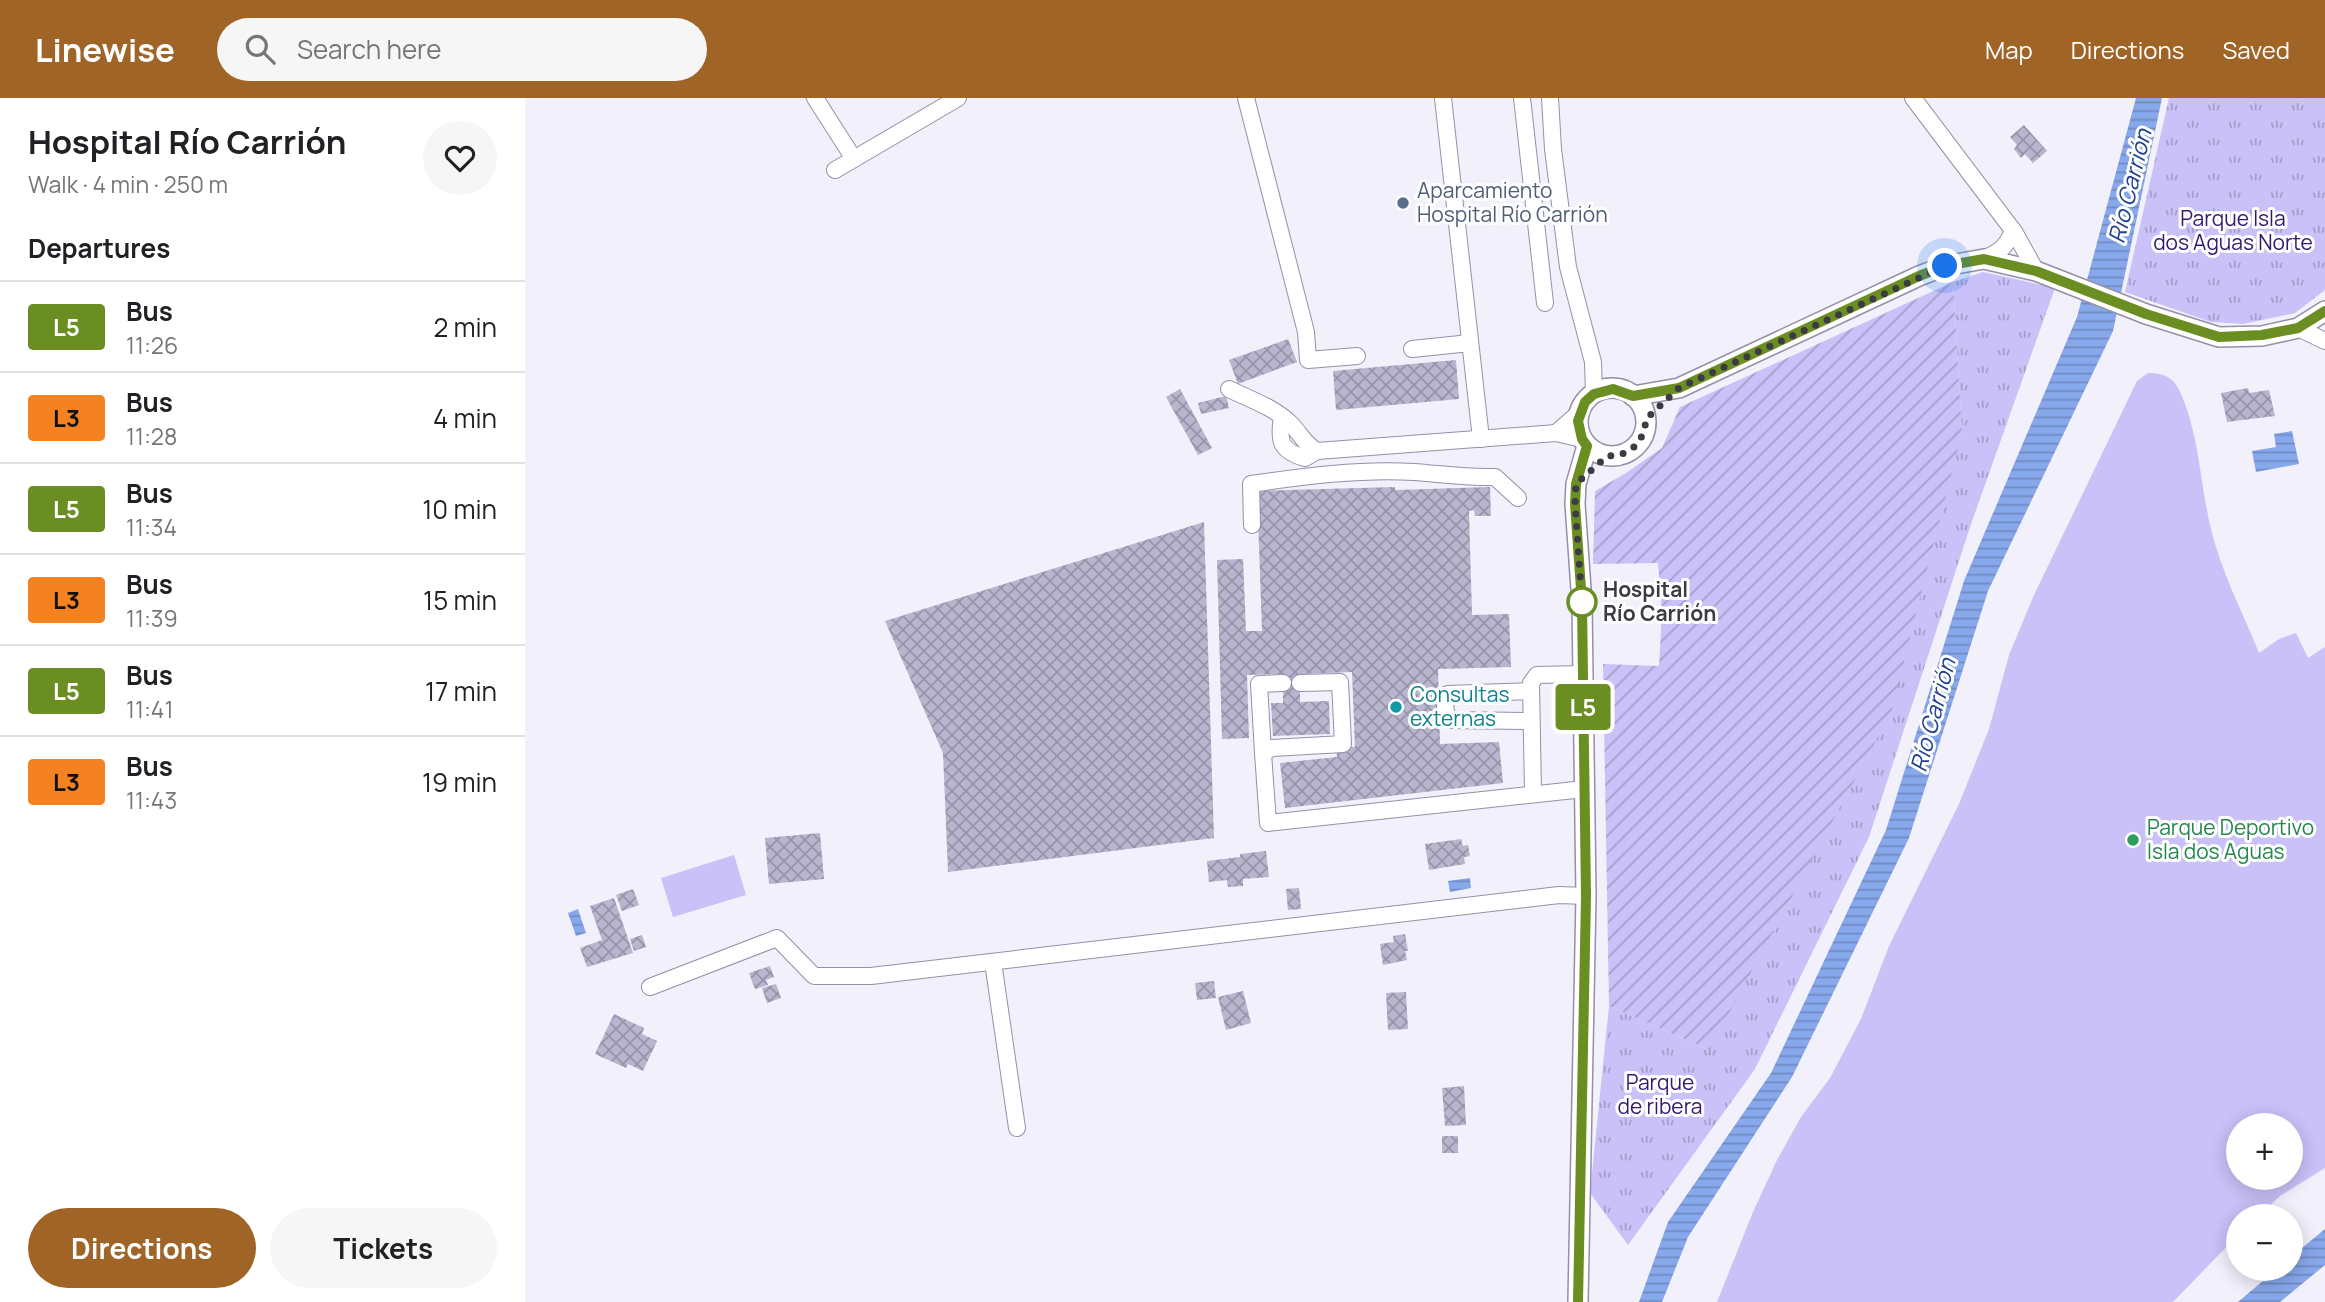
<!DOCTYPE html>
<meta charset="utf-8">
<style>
body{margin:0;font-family:Manrope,sans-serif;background:#f6f6f6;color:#202124;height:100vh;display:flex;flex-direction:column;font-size:26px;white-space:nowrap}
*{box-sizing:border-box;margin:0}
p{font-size:23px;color:#757577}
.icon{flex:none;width:38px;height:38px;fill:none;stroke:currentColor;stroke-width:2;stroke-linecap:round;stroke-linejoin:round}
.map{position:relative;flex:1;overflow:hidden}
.sheet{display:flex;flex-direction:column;background:#fff;width:525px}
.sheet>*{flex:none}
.badge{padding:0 14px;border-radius:5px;font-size:24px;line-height:46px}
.tools{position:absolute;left:1701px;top:1015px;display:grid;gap:14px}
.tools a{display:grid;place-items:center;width:77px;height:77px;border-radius:50%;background:#fff;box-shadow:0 4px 18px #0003;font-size:35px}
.you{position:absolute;width:35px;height:35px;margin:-18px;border:5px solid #fff;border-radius:50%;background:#1a73e8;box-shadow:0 0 0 10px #1a73e833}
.map>.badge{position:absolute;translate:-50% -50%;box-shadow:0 0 0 4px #fff}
h2{padding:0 28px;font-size:26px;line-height:63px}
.round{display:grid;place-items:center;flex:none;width:74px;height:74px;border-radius:37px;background:#f6f6f6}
.headline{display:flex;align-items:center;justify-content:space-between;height:119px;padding:0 28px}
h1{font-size:33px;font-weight:700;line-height:52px}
.primary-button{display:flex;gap:14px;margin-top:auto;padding:14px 28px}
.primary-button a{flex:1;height:80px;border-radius:42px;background:#a06426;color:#fff;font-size:28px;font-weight:700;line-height:80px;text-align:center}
.primary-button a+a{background:#f6f6f6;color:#202124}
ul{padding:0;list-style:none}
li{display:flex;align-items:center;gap:21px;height:91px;padding:0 28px;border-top:2px solid #e0e0e0}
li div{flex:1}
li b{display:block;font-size:26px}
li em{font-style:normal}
li .badge{min-width:77px;font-weight:700;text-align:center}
header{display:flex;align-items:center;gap:42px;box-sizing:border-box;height:98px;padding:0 35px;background:#a06426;color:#fff}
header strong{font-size:33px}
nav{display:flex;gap:38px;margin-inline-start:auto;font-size:24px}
.search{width:490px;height:63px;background:#f6f6f6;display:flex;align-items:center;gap:18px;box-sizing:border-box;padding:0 24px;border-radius:38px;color:#757577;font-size:26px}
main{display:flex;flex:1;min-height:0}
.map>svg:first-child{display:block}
</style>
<header>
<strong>Linewise</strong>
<div class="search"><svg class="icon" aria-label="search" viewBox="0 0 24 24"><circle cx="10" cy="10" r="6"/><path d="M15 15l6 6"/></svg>Search here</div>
<nav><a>Map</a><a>Directions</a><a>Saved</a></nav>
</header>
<main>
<section class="sheet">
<div class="headline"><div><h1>Hospital Río Carrión</h1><p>Walk · 4 min · 250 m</p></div><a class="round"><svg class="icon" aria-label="heart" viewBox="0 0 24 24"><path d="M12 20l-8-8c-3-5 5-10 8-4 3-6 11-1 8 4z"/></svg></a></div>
<h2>Departures</h2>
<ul>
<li><span class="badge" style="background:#6b8e23;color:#fff">L5</span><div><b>Bus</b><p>11:26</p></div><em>2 min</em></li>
<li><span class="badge" style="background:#f58220;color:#111">L3</span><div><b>Bus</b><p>11:28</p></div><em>4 min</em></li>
<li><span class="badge" style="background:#6b8e23;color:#fff">L5</span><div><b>Bus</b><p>11:34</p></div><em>10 min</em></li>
<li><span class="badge" style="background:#f58220;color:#111">L3</span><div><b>Bus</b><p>11:39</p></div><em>15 min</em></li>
<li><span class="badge" style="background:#6b8e23;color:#fff">L5</span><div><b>Bus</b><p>11:41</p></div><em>17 min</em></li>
<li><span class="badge" style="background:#f58220;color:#111">L3</span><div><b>Bus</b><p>11:43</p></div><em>19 min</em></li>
</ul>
<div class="primary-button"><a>Directions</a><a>Tickets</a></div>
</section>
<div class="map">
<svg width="1800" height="1204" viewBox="0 0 1800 1204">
<defs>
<pattern id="park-tufts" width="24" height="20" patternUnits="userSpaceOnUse" patternTransform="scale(1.75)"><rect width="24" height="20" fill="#c9c1f7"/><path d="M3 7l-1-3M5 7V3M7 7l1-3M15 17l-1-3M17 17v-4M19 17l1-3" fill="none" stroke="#a49eca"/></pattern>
<pattern id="garden-furrows" width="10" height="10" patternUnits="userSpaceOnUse" patternTransform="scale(1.75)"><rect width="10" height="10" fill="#c9c1f7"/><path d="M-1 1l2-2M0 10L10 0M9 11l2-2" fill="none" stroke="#a49eca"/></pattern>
<pattern id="water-rules" width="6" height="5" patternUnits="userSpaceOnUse" patternTransform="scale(1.75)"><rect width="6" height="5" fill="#88a8ec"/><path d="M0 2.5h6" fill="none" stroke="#708ac1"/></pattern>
<pattern id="building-cross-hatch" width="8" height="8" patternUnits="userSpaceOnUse" patternTransform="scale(1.75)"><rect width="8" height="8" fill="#b8b5cf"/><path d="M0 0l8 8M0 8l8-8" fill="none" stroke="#9794aa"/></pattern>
</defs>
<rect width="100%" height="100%" fill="#f1f0fb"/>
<g fill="url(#park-tufts)">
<polygon points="1644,0 1800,0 1800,192 1770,215 1718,226 1686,224 1600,194"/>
<polygon points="1458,174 1530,190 1446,426 1344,739 1230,971 1103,1147 1065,1095 1084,908 1184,952 1437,335 1428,184"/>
</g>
<polygon fill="url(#garden-furrows)" points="1428,184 1437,334 1366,615 1184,952 1084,908 1078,566 1134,568 1137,515 1133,465 1068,466 1070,393 1101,375 1137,350 1155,309"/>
<g fill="#c9c1f7" fill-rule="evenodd">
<path d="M1623,275c16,0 26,4 33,21 21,48 19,104 35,153 11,36 29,71 43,106l20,-14 17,-6 12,25 17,-11v521l-45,28 -21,20h-21v19l-65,67h-456l36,-90 24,-52 24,-43 29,-39 31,-59 28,-73 70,-142 30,-75 20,-74 25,-60 103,-214zM1766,1027v53h-53v-53z"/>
<polygon points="209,757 221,797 148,819 136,780"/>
</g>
<g fill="url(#water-rules)">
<polygon points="1611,0 1637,0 1588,233 1463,493 1384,740 1267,979 1163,1139 1137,1204 1114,1204 1143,1124 1246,975 1361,732 1439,483 1552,219"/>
<polygon points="1767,333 1774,366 1731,374 1727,353 1751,349 1749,336"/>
<polygon points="945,780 946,790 925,794 923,783"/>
<polygon points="53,811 61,835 51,838 43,815"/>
<polygon points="1800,1131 1800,1167 1755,1204 1713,1204 1752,1171 1766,1171 1766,1159"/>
</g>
<g fill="url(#building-cross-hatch)">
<polygon points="1499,27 1522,53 1508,65 1500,56 1496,60 1489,51 1492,47 1485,39"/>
<polygon points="763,241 772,264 713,286 704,262"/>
<polygon points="931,262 934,301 811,312 808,273"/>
<polygon points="1723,290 1724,295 1744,292 1750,318 1702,324 1696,295"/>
<polygon points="655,291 687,350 673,357 641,299"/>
<polygon points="701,298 704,310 676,316 673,305"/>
<polygon points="870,389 870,392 965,389 966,418 950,418 949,412 944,413 947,517 984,516 986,569 913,571 915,646 974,644 978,685 760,710 755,665 812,659 811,649 830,649 827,574 775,576 775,604 804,603 805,636 748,638 746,605 758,605 758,576 722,577 724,640 697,641 692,462 718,461 721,533 737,533 732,393"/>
<polygon points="679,424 689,740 423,774 418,655 360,523"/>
<polygon points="295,735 299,781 244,786 240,740"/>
<polygon points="936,741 938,748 943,747 945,758 939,759 940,766 904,772 900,746"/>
<polygon points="741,753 744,779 718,781 718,788 703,789 702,782 684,784 682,763 715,759 715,756"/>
<polygon points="774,790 776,811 763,812 761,791"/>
<polygon points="108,791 114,807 97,813 91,797"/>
<polygon points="89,800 108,855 62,869 55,850 77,842 65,808"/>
<polygon points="880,836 883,853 880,853 882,862 858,867 855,846 869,844 868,838"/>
<polygon points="117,837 121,849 109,853 105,841"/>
<polygon points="245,868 249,879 241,882 243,887 230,891 224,875"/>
<polygon points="689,883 691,900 672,902 670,885"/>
<polygon points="251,886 256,900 242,905 237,890"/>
<polygon points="718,893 726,925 701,932 693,899"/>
<polygon points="881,894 883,931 863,932 861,895"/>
<polygon points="89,916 119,930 117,936 132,943 118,973 103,966 101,970 70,956"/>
<polygon points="939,988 941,1027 920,1028 917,990"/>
<rect x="917" y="1038" width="16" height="17"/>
</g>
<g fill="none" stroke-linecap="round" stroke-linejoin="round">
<g stroke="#9390a9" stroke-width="18">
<g id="minor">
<polyline points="290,0 329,61"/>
<polyline points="721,0 781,234 783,262 832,258"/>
<polyline points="918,0 956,341"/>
<polyline points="997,0 1020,205"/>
<polyline points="1025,0 1028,51 1043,169 1068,264 1069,296"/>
<polyline points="1388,0 1490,135 1511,173"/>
<polyline points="310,72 433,0"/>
<path d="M1459,161c15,-7 23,-12 29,-29"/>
<polyline points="1773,230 1800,243"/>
<polyline points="887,251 945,245"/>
<path d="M704,291c20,10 45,18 62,35 9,9 14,21 26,27l239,-18 26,6"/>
<path d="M757,319c-4,24 -2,34 23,41l12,-7"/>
<polyline points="1031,335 1055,314"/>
<path d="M727,427l-1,-41c54,-8 108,-15 163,-12 27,2 53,6 81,5l23,21"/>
<polyline points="758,585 734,586 738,655 747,650 818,646 815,584 775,585"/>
<polyline points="1005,623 923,622 920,609 923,596 1006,593"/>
<polyline points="738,655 743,725 1059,691"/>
<polyline points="1008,695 1006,585 1012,577 1058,576"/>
<polyline points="468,864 492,1030"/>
<polyline points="125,889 252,840 289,878 346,878 1034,797 1061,798"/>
</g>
</g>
<g stroke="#9390a9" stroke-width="22">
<g id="major">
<circle cx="1087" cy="324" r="34"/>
<polyline points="1108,298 1154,290 1394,178 1420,168 1459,161 1511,173 1621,216 1694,239 1737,238 1773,230 1800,213"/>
<polyline points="1053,1204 1061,798 1057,505 1050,406 1051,386 1062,348"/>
</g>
</g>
<use href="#minor" stroke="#fff" stroke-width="16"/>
<use href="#major" stroke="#fff" stroke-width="19"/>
</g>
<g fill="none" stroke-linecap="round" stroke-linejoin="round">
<g stroke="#fff" stroke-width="16">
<polyline id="line" points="1053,1204 1061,798 1057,505 1050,406 1051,386 1062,348 1057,341 1053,323 1060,304 1069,296 1088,291 1108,298 1154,290 1394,178 1420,168 1459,161 1511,173 1621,216 1694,239 1737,237 1773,230 1800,213"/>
</g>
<use href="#line" stroke="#6b8e23" stroke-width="10"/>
<path stroke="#3c3a45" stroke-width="7" stroke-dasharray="0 12.6" d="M1057,504l-7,-98 1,-20 31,-28c23,0 37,-13 39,-37l33,-31 266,-122"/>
</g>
<circle fill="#5c6f8a" stroke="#fefefe" stroke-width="2.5" cx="878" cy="105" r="7"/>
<circle fill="#fff" stroke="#6b8e23" stroke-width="3.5" cx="1057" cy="504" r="14"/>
<circle fill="#0f9aa8" stroke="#fefefe" stroke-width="2.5" cx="871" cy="609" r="7"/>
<circle fill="#2e9e5b" stroke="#fefefe" stroke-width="2.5" cx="1608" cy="742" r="7"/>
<g text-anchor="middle" stroke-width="6" stroke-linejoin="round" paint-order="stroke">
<g font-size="21" fill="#4e5e75" stroke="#fefefe" text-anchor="start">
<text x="892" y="100">Aparcamiento<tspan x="892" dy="24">Hospital Río Carrión</tspan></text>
</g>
<g font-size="21" fill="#35196d" stroke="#fefefe">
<text x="1708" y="128">Parque Isla<tspan x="1708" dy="24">dos Aguas Norte</tspan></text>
<text x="1135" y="992">Parque<tspan x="1135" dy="24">de ribera</tspan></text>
</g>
<g font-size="21" font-weight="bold" fill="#3c3a45" stroke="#fefefe" text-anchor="start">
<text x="1078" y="499">Hospital<tspan x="1078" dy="24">Río Carrión</tspan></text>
</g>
<g font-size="21" fill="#0d838f" stroke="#fefefe" text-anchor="start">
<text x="885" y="604">Consultas<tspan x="885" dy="24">externas</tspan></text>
</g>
<g font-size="21" fill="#27864d" stroke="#fefefe" text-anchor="start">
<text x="1622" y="737">Parque Deportivo<tspan x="1622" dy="24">Isla dos Aguas</tspan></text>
</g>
<g font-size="23" font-style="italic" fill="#21408f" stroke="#fefefe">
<text transform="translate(1605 88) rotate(-76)" y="8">Río Carrión</text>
<text transform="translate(1408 617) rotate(-75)" y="8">Río Carrión</text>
</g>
</g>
</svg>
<div class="tools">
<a>+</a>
<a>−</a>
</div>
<div class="you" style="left:1420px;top:168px"></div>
<b class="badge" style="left:1058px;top:609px;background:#6b8e23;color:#fff">L5</b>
</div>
</main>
